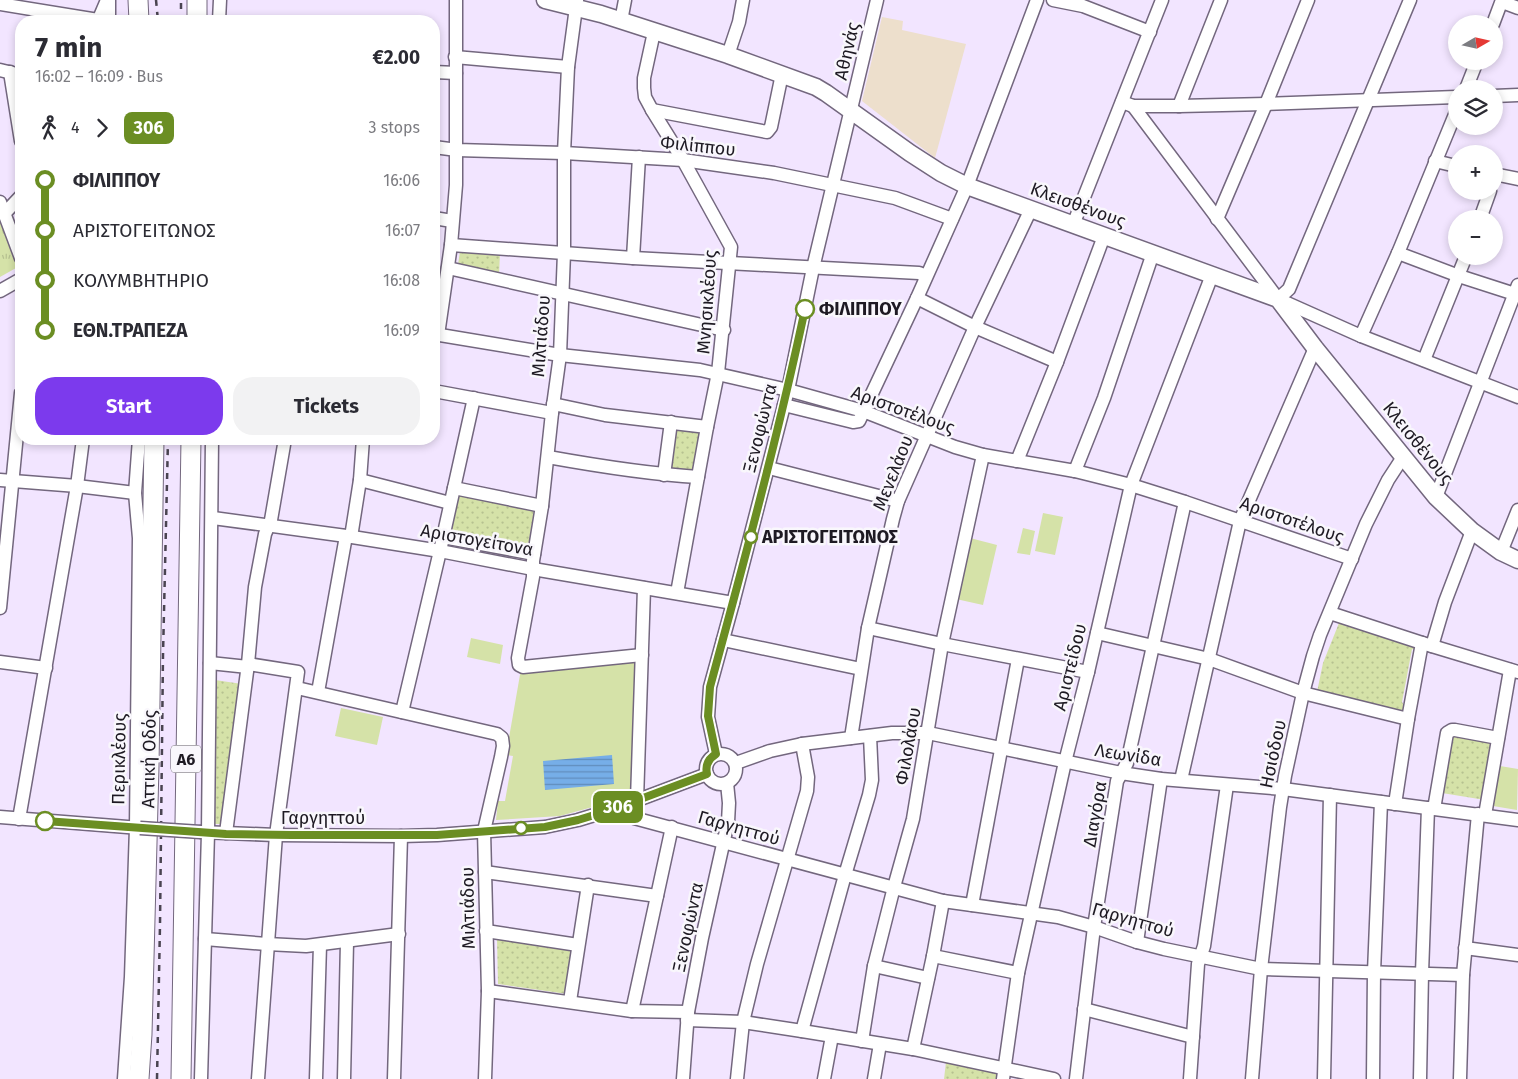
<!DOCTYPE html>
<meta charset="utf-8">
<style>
body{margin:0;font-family:"Fira Sans",sans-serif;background:#f2f2f3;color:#2b2b33;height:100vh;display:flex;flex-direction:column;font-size:19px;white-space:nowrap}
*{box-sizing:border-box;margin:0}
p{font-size:16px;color:#7c7c81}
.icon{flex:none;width:28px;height:28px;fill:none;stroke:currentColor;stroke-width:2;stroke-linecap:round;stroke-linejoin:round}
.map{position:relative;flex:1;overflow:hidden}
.side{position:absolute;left:15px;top:15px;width:425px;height:430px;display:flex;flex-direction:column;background:#fff;border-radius:20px;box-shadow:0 2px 8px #0003}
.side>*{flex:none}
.badge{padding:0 10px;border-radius:8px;font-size:18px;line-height:32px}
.needle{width:32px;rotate:81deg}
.fabs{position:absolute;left:1448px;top:15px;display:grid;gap:10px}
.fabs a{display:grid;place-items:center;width:55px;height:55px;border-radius:50%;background:#fff;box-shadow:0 2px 8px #0003;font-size:25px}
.map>.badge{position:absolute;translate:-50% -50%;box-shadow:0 0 0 2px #fff}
.legs{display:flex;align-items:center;gap:8px;height:55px;padding:0 20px;font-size:16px}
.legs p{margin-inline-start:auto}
.head{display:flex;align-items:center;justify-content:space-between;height:85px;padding:0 20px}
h1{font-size:28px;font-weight:700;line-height:38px}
.primary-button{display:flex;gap:10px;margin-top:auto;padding:10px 20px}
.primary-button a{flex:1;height:58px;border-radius:20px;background:#7c3aed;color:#fff;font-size:20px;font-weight:700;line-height:58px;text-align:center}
.primary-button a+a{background:#f2f2f3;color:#2b2b33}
ul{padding:0 20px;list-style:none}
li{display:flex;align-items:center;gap:18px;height:50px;font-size:19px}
li i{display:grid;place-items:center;width:8px;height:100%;margin:0 6px;background:currentColor}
li i::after{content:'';width:12px;height:12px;margin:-6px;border:4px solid;border-radius:50%;background:#fff}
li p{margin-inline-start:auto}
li:first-child i{background:linear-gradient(#0000 50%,currentColor 0)}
li:last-child i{background:linear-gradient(currentColor 50%,#0000 0)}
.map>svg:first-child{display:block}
</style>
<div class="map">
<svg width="1518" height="1079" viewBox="0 0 1518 1079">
<defs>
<pattern id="grass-tufts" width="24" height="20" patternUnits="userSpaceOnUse" patternTransform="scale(1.25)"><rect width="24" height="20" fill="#d5e2a8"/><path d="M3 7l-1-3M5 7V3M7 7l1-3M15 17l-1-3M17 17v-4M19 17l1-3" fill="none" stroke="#b6c190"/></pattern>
<pattern id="park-dots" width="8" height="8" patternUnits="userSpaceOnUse" patternTransform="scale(1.25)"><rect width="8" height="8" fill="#d5e2a8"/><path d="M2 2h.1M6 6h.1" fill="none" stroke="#b6c190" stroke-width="1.8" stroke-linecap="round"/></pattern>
<pattern id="water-rules" width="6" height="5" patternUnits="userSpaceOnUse" patternTransform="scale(1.25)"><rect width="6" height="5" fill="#76aee8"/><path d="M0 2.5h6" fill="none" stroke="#608dbc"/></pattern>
</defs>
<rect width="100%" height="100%" fill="#f2e5ff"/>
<polygon fill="#eddfcc" points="882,17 903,21 902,30 966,44 935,158 862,101"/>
<polygon fill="url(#grass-tufts)" points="3,221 17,264 16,268 0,277 0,222"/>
<g fill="url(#park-dots)">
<polygon points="460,251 500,253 499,275 458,265"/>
<polygon points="675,427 702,431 694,473 668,470"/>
<polygon points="458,494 533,509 534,511 528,546 451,532 450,530"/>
<polygon points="1339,623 1415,646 1415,650 1412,649 1402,702 1408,711 1407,714 1317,692 1323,663"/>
<polygon points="215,680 242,684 222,824 215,824 213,822"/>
<polygon points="1452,733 1488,742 1491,746 1485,800 1442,793"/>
<polygon points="497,938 573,949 567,994 498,984"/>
<polygon points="946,1062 998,1074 997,1079 944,1079"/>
</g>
<g fill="#d5e2a8">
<polygon points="1043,513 1063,517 1055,555 1035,551"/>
<polygon points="1023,528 1035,531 1030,555 1017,553"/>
<polygon points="970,538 997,545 983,605 956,599"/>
<polygon points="471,638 503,645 500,664 467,657"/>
<polygon points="639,657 636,795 560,816 496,820 498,801 505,801 513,756 506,755 521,669"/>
<polygon points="341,708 383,717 377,745 335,736"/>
<polygon points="1500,766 1518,769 1517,810 1493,806"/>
</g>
<polygon fill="url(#water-rules)" points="612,755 614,784 545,790 543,761"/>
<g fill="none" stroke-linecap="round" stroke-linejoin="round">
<g stroke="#73677e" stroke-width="15">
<g id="minor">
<polyline points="577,0 568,67 564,153 564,253 560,355 552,413 542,506 533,561 533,577 518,658 519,665 523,667 642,655"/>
<polyline points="1053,0 1083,6 1150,32"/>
<polyline points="1502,2 1518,8"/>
<polyline points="0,4 98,20"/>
<polyline points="98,21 107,0"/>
<polyline points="109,21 109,0"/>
<polyline points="219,21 220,0"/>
<polyline points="621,21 625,0"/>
<polyline points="1493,24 1502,0"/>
<polyline points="654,32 644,78 644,88 645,97 652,110 683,160 731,247 718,373 707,427 677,593"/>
<polyline points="728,55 739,22 743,0"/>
<polyline points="455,57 568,67"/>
<polyline points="0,70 21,75"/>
<polyline points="10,72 21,141"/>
<polyline points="434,72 456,73"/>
<polyline points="1466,89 1477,61"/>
<polyline points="1494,96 1518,95"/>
<polyline points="1122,102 1133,106 1179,106 1266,104 1456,97"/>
<polyline points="1133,106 1278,299 1361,336 1518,397"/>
<polyline points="1179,106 1221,0"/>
<polyline points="652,110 767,132 771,127 782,74"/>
<polyline points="434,147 457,150 564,153 683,160 774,173 895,198 952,219"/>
<polyline points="1435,161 1456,166"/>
<polyline points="1494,174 1518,179"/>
<polyline points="0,202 21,258"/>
<polyline points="4,214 21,196"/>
<polyline points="434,218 452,221"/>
<polyline points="1217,219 1266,104 1308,0"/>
<polyline points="1480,219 1490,191"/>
<polyline points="1073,225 1162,0"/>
<polyline points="451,245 633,258 919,273 926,276"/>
<polyline points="1398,253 1459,276 1518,295"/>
<polyline points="633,258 639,157"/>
<polyline points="448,268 724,330"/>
<polyline points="0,291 21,279"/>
<polyline points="917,298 975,327 1057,362"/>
<polyline points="1278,299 1289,289 1410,0"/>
<polyline points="434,334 560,355 700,370 788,390 863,411 955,447 983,455 1075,471 1131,485 1185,502 1352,559"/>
<polyline points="438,335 451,245 456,185 456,0"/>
<polyline points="1361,336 1398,253 1456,112"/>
<polyline points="1424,360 1466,256"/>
<polyline points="434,391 552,413"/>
<polyline points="553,404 605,415 707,427"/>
<polyline points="784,405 853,422 859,421 917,298 967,186 1037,0"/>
<path d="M548,457c50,9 100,17 150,20"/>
<polyline points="1017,461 1057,362 1104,236"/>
<polyline points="769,468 898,501"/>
<polyline points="1075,471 1104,398 1153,253"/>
<polyline points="664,475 671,422"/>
<polyline points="0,480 77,486 135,493"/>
<polyline points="360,480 450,503"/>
<polyline points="454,488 542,506"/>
<polyline points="1436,497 1518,285"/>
<polyline points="213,518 346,536 440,551 533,569 733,603"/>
<polyline points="351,537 360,480 363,439"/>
<polyline points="443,537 534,554"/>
<polyline points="1501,552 1518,510"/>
<polyline points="0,608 21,393"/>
<polyline points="1330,613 1422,643 1518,672"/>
<polyline points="868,628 942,644 1088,672"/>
<polyline points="1097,633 1209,659 1303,693 1408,719"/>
<polyline points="723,640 861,669"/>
<polyline points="1432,646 1445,602 1472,531"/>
<polyline points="0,662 46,668"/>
<polyline points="210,663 248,667"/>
<polyline points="248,664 298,672 276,835 258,1079"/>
<polyline points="297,688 497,734 502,738 503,746 501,757 484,831 488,991 485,1079"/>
<polyline points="318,692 346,536"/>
<polyline points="402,712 440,551 474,398"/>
<polyline points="851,738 868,628 893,519 898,501 975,327 1031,209"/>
<circle cx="721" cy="769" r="15"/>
<polyline points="716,754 708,717 710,687 733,603 788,390 813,268 877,0"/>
<polyline points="736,763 770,751 802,744 892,733 928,733 1121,773 1161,779 1283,789 1518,820"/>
<polyline points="1181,780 1240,521 1315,348"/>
<polyline points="637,800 644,588"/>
<polyline points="1395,804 1408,719 1422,643"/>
<polyline points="614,809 634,818 943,901 1058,917 1094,927 1137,942 1164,949 1261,969 1463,975"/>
<polyline points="1434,809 1447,733 1452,730 1455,730 1498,738"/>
<polyline points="1485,815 1510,670"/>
<polyline points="0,817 140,828"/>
<polyline points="19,819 77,486 83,439"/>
<polyline points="201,832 276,835 401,836 437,835 545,827 578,820 614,809 707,774"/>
<polyline points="226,833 248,664 255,587 265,534 271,520 285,439"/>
<polyline points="485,872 657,896"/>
<polyline points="972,905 1018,659"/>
<polyline points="486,931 578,945"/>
<polyline points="205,939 267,944 306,946 399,934"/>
<polyline points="1137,942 1161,779"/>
<polyline points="1465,948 1518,955"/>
<polyline points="933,956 1018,973"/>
<polyline points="874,966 928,978"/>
<polyline points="488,991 632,1011 688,1012"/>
<polyline points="570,1001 588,885"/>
<polyline points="1084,1009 1193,1037"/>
<polyline points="632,1011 672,827"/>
<polyline points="687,1020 743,1022 802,1031 913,1049 1054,1079"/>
<polyline points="802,1031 845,875 869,795 872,780 870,736"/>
<polyline points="862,1041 874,966 894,887 913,819 942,644 983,455"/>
<polyline points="913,1049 933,956 943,901"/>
<polyline points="124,1079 131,977 136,828 139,538 135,493 139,439"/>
<polyline points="201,1079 208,833 212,439"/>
<polyline points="316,1079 320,945"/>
<polyline points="344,1079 347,942"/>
<polyline points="394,1079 401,836"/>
<polyline points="683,1079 688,1012 702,938 728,822 729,803 727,783"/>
<polyline points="737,1079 743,1022 757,964 807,791 808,777 802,744"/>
<polyline points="824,1079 832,1036"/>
<polyline points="874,1079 880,1044"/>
<polyline points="1003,1079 1018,973 1065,762 1088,672 1131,485 1212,275"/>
<polyline points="1076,1079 1094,927 1117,781 1127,763 1185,502"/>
<polyline points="1190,1079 1198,964 1204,946 1227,785"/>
<polyline points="1252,1079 1261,969 1280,807 1285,776 1303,693 1313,656 1320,635 1366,524 1388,480 1403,457"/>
<polyline points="1324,1079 1330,795"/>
<polyline points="1373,1079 1374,972 1381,802"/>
<polyline points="1420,1079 1422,973 1428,808"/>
<polyline points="1460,1079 1463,975 1478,814"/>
</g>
</g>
<g stroke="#73677e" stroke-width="19">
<polyline id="major" points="545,0 601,14 728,55 816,87 826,93 910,153 941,173 967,186 1278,299 1315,348 1436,497 1472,531 1501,552 1518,560"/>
</g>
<g stroke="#73677e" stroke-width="21">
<g id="highway">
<polyline points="138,0 139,21"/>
<polyline points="197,21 197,0"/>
<polyline points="139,1079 142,1034 149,766 154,439"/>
<polyline points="181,1079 191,439"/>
</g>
</g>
<use href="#minor" stroke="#fff" stroke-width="12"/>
<use href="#major" stroke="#fff" stroke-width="16"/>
<use href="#highway" stroke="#fff" stroke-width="19"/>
<g stroke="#4a4451" stroke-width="2.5" stroke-dasharray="6 6" stroke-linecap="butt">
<polyline points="156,0 158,21"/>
<polyline points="181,21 181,0"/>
<polyline points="157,1079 160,925 163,655 168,439"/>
</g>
<g stroke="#73677e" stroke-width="15" stroke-linecap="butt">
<polyline id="minor-bridge" points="140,828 201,832"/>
</g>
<use href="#minor-bridge" stroke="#fff" stroke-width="12"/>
</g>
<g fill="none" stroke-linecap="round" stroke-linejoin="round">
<g stroke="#fff" stroke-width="11">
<path id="line-1" d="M45,821l181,13 66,1h145l108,-8 33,-7 36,-11 93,-35c-2,-9 1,-15 9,-20l-8,-38 2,-29c34,-125 68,-251 95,-378"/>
</g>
<use href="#line-1" stroke="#6b8e23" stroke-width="8"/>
</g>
<g fill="#fff" stroke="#6b8e23" stroke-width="2.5">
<circle cx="805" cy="309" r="9"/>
<circle cx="751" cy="537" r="6"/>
<circle cx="45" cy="821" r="9"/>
<circle cx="521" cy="828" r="6"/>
</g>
<g text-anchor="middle" stroke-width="5" stroke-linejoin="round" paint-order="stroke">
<rect fill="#f9f7fc" stroke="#605c64" stroke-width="1" x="171" y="745.5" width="30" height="27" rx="4"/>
<g font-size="16" font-weight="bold" fill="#1e1a23">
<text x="186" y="765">Α6</text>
</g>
<g font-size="18" fill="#1e1a23" stroke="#f9f7fc">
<text transform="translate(847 51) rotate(-77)" y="6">Αθηνάς</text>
<text transform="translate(698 146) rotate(6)" y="6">Φιλίππου</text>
<text transform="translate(1078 205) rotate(20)" y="6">Κλεισθένους</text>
<text transform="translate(707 302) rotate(-86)" y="6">Μνησικλέους</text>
<text transform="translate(541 336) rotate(-86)" y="6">Μιλτιάδου</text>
<text transform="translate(903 410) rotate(20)" y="6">Αριστοτέλους</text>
<text transform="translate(760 428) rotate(-76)" y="6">Ξενοφώντα</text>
<text transform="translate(1418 443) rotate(51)" y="6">Κλεισθένους</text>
<text transform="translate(893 473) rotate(-68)" y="6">Μενελάου</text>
<text transform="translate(1292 520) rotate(19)" y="6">Αριστοτέλους</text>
<text transform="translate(477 540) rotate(10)" y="6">Αριστογείτονα</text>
<text transform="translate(1070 667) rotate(-76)" y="6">Αριστείδου</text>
<text transform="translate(908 746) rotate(-80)" y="6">Φιλολάου</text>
<text transform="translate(1273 754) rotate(-78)" y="6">Ησιόδου</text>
<text transform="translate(1128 755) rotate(9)" y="6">Λεωνίδα</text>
<text transform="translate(119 759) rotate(-89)" y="6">Περικλέους</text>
<text transform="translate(149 759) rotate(-89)" y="6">Αττική Οδός</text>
<text transform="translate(1095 814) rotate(-80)" y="6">Διαγόρα</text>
<text x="323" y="824">Γαργηττού</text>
<text transform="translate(739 828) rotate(16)" y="6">Γαργηττού</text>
<text transform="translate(468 908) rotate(-91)" y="6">Μιλτιάδου</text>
<text transform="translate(1133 920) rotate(16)" y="6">Γαργηττού</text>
<text transform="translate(688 927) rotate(-78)" y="6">Ξενοφώντα</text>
</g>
<g font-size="18" font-weight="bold" fill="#1e1a23" stroke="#f9f7fc" text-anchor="start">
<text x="819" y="315">ΦΙΛΙΠΠΟΥ</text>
<text x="762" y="543">ΑΡΙΣΤΟΓΕΙΤΩΝΟΣ</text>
</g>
</g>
</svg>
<div class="fabs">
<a><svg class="needle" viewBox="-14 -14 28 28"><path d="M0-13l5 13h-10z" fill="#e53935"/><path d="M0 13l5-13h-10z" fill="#7c7c81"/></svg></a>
<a><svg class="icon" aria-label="layers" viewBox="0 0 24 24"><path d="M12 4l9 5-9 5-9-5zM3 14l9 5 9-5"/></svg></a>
<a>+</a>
<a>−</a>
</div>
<b class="badge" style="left:618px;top:807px;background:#6b8e23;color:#fff">306</b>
<section class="side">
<div class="head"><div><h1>7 min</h1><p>16:02 – 16:09 · Bus</p></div><b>€2.00</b></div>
<div class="legs"><svg class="icon" aria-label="walk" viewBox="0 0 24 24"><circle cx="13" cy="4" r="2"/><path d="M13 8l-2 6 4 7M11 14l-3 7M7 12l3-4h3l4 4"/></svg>4<svg class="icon" aria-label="forward" viewBox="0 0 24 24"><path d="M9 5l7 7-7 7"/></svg><b class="badge" style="background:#6b8e23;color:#fff">306</b><p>3 stops</p></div>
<ul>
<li><i style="color:#6b8e23"></i><b>ΦΙΛΙΠΠΟΥ</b><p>16:06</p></li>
<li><i style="color:#6b8e23"></i><span>ΑΡΙΣΤΟΓΕΙΤΩΝΟΣ</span><p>16:07</p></li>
<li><i style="color:#6b8e23"></i><span>ΚΟΛΥΜΒΗΤΗΡΙΟ</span><p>16:08</p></li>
<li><i style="color:#6b8e23"></i><b>ΕΘΝ.ΤΡΑΠΕΖΑ</b><p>16:09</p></li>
</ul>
<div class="primary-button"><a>Start</a><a>Tickets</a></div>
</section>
</div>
